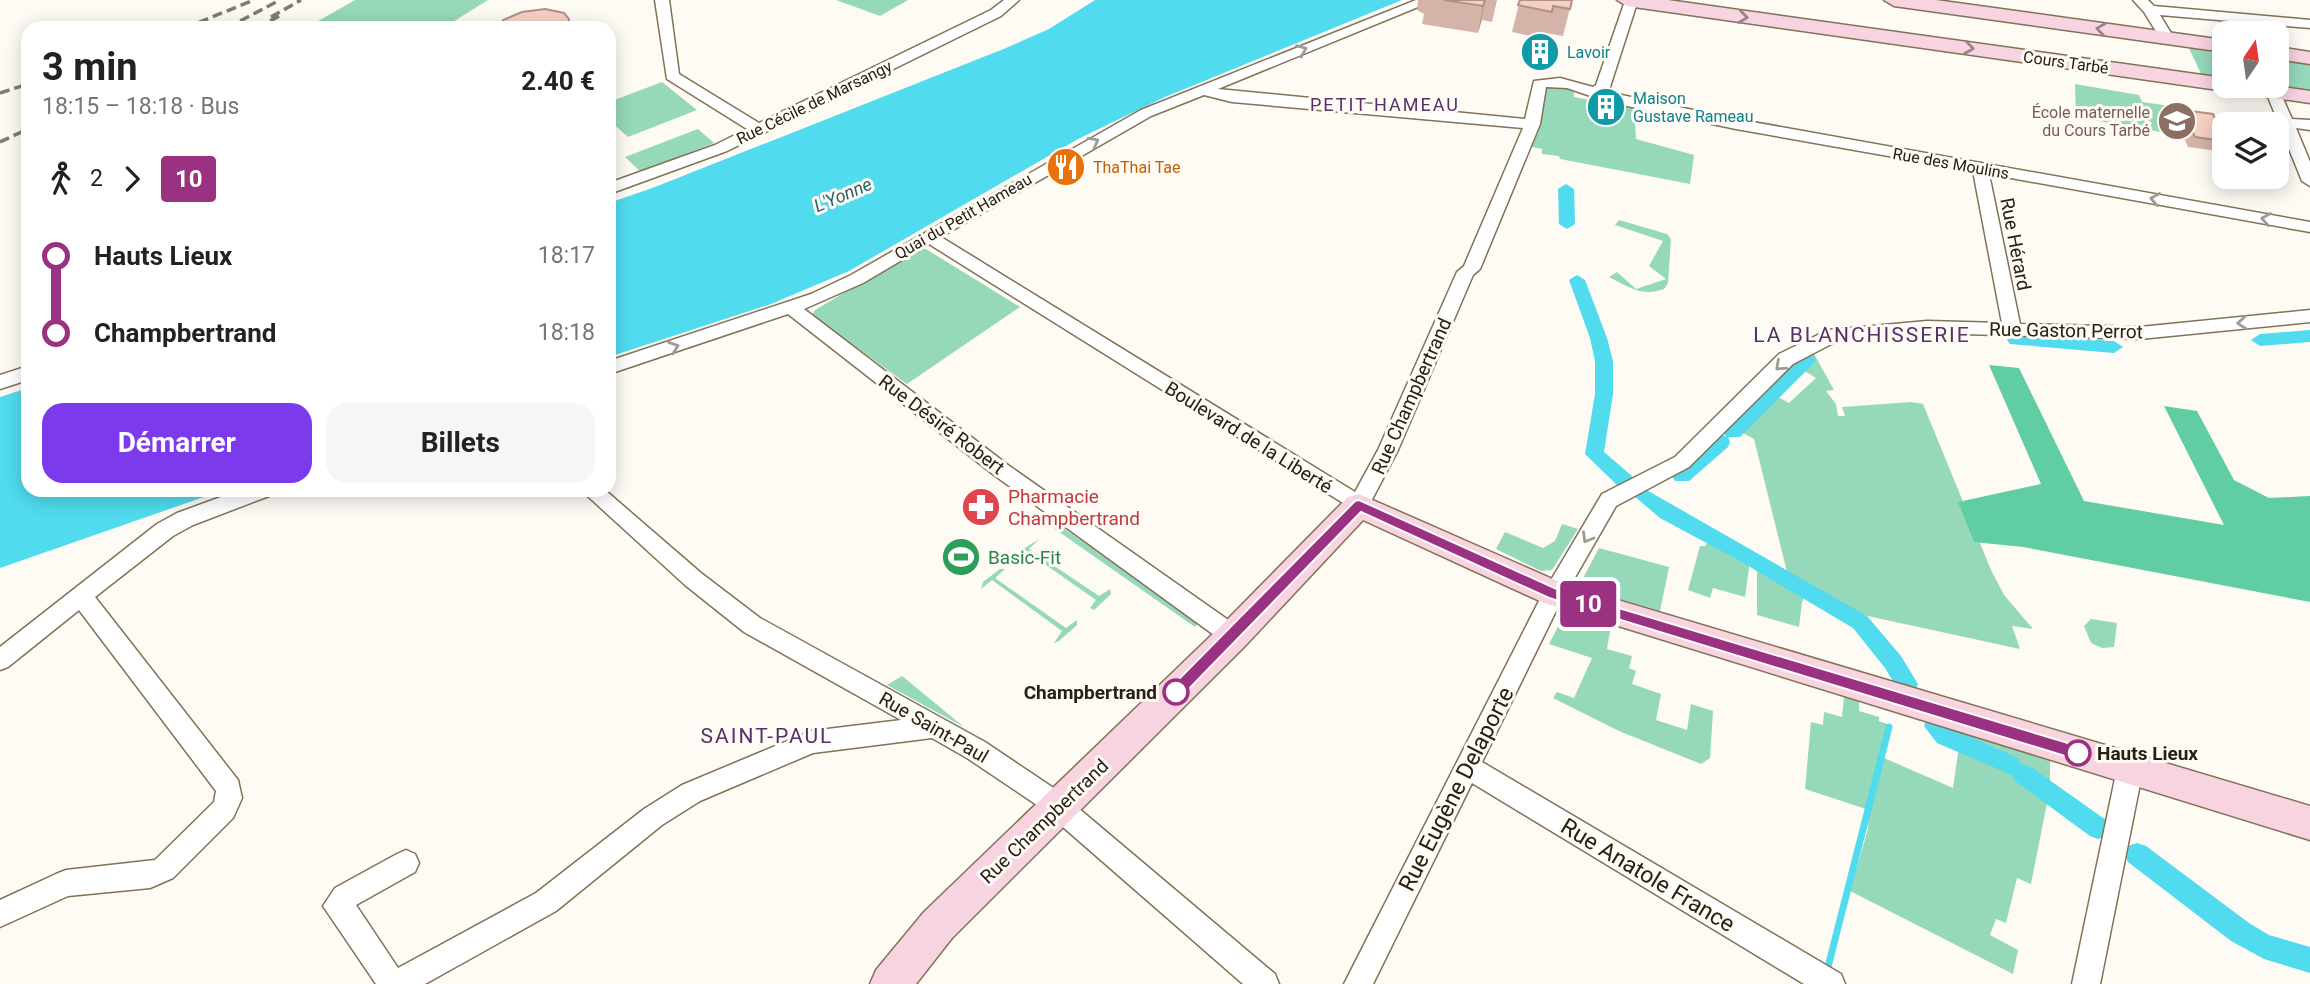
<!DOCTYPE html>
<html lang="fr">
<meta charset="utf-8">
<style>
body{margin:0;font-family:Roboto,sans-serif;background:#f6f6f6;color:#222;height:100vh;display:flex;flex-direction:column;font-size:26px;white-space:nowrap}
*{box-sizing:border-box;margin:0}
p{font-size:23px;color:#767676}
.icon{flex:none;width:38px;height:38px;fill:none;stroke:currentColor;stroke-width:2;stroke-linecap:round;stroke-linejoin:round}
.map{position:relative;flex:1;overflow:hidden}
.side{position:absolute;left:21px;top:21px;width:595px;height:476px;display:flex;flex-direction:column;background:#fff;border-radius:21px;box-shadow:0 4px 18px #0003}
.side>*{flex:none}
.badge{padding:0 14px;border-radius:5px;font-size:24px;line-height:46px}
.needle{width:46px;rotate:13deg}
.fabs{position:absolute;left:2212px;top:21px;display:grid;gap:14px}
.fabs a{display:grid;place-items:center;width:77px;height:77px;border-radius:14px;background:#fff;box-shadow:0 4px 18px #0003;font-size:35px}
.map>.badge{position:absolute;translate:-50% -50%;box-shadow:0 0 0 4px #fff}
.legs{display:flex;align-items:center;gap:10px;height:77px;padding:0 21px;font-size:23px}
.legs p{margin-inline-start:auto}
.overview{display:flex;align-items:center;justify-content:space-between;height:119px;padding:0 21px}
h1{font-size:38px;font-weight:700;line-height:52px}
.cta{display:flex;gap:14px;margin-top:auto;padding:14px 21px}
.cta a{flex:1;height:80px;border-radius:21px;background:#7c3aed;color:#fff;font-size:28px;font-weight:700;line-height:80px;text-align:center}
.cta a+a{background:#f6f6f6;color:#222}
ul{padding:0 21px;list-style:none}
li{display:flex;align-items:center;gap:24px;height:77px;font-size:26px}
li i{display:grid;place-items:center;width:10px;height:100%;margin:0 9px;background:currentColor}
li i::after{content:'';width:18px;height:18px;margin:-9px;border:5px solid;border-radius:50%;background:#fff}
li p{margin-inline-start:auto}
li:first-child i{background:linear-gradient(#0000 50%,currentColor 0)}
li:last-child i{background:linear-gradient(currentColor 50%,#0000 0)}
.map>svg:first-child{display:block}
</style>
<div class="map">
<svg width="2310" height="984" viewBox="0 0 2310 984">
<rect width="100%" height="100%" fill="#fefaf4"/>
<g fill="#96d8ba">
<polygon points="355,0 488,0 443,28 306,28"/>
<polygon points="836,0 908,0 880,16"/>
<polygon points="2187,44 2224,49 2224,81 2203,78"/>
<polygon points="2277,56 2310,60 2310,92 2262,86 2277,86"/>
<polygon points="662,82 697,110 628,137 609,120 609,102"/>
<polygon points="2075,84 2139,95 2142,102 2184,108 2186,121 2176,120 2183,136 2076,117"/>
<polygon points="1551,86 1574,89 1574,97 1591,100 1590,110 1621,114 1622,105 1634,107 1636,139 1694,155 1690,184 1560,159 1559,156 1542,154 1542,149 1532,147 1539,127 1545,88"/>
<polygon points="698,129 714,143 641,172 625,157"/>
<path d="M1619,220l48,14 4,5 -3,44 -4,6c-22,8 -35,-2 -55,-12l8,-5 19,17 30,-10 -17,-13 14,-25 -48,-16z"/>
<polygon points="918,249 926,249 1020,307 907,384 812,315 815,310"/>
<polygon points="1813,352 1834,390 1826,391 1836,404 1838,416 1845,416 1842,407 1911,402 1923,404 1991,570 2004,595 2033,629 2012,626 2020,649 1849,612 1788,576 1754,439 1741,432 1778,397 1789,403 1816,378 1803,370 1809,365 1804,356"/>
<polygon points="1562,524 1578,529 1552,570 1541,571 1496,549 1505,532 1543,548 1555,541"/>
<polygon points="1059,525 1199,622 1195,627 1055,529"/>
<polygon points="1039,539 1029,549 1099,596 1110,589 1111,594 1094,610 1090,608 1096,600 1026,551 1016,559 1017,553"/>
<polygon points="1709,540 1750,561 1745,597 1713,588 1710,598 1688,590 1700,546 1705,546"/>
<polygon points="1599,548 1669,567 1660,611 1589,590 1582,580"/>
<polygon points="1757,565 1806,594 1802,602 1799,627 1757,615"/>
<polygon points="1000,569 1005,569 995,578 1066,628 1077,620 1077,625 1059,641 1054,643 1062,631 992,580 981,589 983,582"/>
<polygon points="1575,614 1611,625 1607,649 1632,656 1629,668 1636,671 1632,684 1661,694 1656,720 1687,730 1691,704 1713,711 1710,758 1701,764 1619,731 1553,698 1557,692 1574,698 1592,658 1549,644 1563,617"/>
<polygon points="2091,619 2117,623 2114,647 2102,648 2091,643 2084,626"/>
<polygon points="902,676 964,727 887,685"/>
<polygon points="1844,696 1859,701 1859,711 1879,717 1879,721 1890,725 1884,758 1953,788 1961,732 2050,759 2050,788 2031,884 2017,878 2006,923 1996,919 1990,935 2018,950 2013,974 1850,891 1868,829 1869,810 1805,789 1811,722 1823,725 1824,712 1842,717"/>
</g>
<polygon fill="#60cea2" points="1989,365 2019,368 2084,501 2224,525 2164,406 2197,411 2234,480 2269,498 2310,496 2310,602 2023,547 1974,542 1958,502 2041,484"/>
<g fill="#50dbef">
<polygon points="1095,0 1402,0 1165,97 1078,139 849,271 771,304 609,357 609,203 655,187 1006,48 1049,29"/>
<polygon points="28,388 28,490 224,490 0,568 0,397"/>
</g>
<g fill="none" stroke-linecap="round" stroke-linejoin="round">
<polyline stroke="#50dbef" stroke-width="7" points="1828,967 1889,727"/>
<g fill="#50dbef" fill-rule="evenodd">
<polygon points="1566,184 1574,189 1575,224 1567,229 1559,224 1558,189"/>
<polygon points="1577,275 1585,280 1607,338 1613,361 1613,394 1604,452 1632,476 1635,481 1632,486 1618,486 1585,454 1595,394 1595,361 1590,338 1569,280"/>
<polygon points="2310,330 2310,342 2260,346 2251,340 2260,334"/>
<polygon points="2016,334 2114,341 2123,347 2114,353 2010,344 2007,340 2010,336"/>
<polygon points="1807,354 1813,356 1816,360 1813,364 1740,437 1726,437 1724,432 1726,427 1801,356"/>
<polygon points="1721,435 1728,437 1730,442 1728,447 1689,481 1675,481 1672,476 1675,471 1714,437"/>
<polygon points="1643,488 1867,616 1901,656 1918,684 1915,691 1907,693 1899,691 1885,668 1853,628 1740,561 1660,518 1633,495 1636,490"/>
<polygon points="1935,716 1943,719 1953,729 2018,758 2021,764 2031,767 2106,820 2110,828 2106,836 2098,839 2090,836 2015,781 2012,775 1937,743 1924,726 1927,719"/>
<polygon points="2137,843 2146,846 2249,923 2269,935 2310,947 2310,973 2264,959 2231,941 2128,862 2125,854 2128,846"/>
</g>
<g stroke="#827256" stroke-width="3">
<g id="street">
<polygon points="655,0 669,0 679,74 759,123 991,10 1004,0 1019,0 1001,16 727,151 609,194 609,183 715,145 747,129 667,79"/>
<path d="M1416,0h19l-217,89 307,30 9,-38 26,-3 33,9 3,-2 29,-84 13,-1 -28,87 -4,4 6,2 124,26 574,103v10l-321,-58 31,150 120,3 170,-17v12l-170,17 -213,-6 -78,5 -10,2 -46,24 -104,103 -73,39 -58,101 -76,155 359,212 4,10h-41l-332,-201 -99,201h-29l197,-387 61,-103 73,-37 104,-103 49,-24 99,-9 75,2 -29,-152 -237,-42 -128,-27 -41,-14 -21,-1 -6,37 -60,145 -7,6 -75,175 -32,61 -7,2 -430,-269 -66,39 -59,26 204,156 233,164 4,7 -4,7 -8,2 -8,-2 -231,-168 -206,-161 -179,60v-13l202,-67 40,-19 290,-165zM1204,95l28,7 291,26 -59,138 -7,6 -79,178 -23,42 -414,-255 210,-121z"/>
<polygon points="2133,0 2148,0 2154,6 2310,20 2310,28 2160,15 2174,38 2167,42 2162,41 2144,12"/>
<polygon points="2273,88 2280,92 2292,119 2310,120 2310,130 2296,128 2310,162 2310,186 2302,181 2266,92"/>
<polygon points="28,366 28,380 0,389 0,375"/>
<polygon points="240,490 272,490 269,496 193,525 173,536 95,597 238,780 242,798 233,818 173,878 150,888 68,896 0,927 0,900 56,874 66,870 155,860 214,802 216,791 79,610 8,667 0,670 0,647 157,524 177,513"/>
<polygon points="581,490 605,490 701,573 760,618 985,742 1058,791 1275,974 1279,984 1243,984 1040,807 967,758 932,738 813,753 700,801 662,825 556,911 425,984 376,984 323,906 335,888 397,854 406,850 415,854 419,863 415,872 356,905 398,968 536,893 644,809 682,785 811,731 901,720 744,632 685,585"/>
<polygon points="2130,758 2139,761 2143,769 2100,984 2072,984 2117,769 2121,761"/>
</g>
</g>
<g stroke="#827256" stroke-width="3">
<g id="secondary">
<polygon points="1617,0 1668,0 2224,78 2224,86 2276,86 2310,91 2310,103 1627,6"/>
<polygon points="1884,0 1936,0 2224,40 2224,52 1894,6"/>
<polygon points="2277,47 2310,52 2310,64 2277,59"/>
<polygon points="1359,494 1564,584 2310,806 2310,840 1544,603 1363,520 1245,646 952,938 916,984 870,984 876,970 924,912 1221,626 1348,497"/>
</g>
</g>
<use href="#street" fill="#fff" fill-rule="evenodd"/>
<use href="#secondary" fill="#f8d3e0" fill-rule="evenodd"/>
<g stroke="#807a71" stroke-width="3.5" stroke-dasharray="10 5" stroke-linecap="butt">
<polyline points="271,17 301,0"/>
<polyline points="185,28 254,0"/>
<polyline points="227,28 280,0"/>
<polyline points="257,28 281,15"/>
<polyline points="0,93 28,84"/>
<polyline points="0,142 28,129"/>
</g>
</g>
<g fill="#d4b3a8">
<polygon points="1418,0 1497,0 1492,22 1482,20 1478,33 1422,24 1424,14 1417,10"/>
<polygon points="1520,0 1572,0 1563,36 1546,33 1545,39 1512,32"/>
<polygon points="2183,110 2224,138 2224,143 2218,151 2188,147 2176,120"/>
</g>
<g fill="#ad9288">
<polygon points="1485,0 1481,22 1478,33 1483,6"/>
<polygon points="569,19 572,28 565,28"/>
</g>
<g fill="#f7d0c3" stroke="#ad9288" stroke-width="2">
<polygon points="1444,0 1485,0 1483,6"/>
<polygon points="1520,0 1572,0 1570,9 1553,6 1552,12 1518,5"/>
<polygon points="545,9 564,13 569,19 568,25 565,28 498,28 503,20 522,12"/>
<polygon points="2183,110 2213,114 2224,138 2224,141 2195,137"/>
</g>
<defs><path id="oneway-chevron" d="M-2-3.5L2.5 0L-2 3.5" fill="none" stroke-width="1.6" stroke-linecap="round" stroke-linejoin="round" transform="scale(1.75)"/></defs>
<g stroke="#9a8285">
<use href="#oneway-chevron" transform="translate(1743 17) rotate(8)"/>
<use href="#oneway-chevron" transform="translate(2101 29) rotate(-172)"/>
<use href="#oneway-chevron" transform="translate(1969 48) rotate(8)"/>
</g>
<g stroke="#9e9b96">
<use href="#oneway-chevron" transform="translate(1302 50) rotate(-22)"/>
<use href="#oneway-chevron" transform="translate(1094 142) rotate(-29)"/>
<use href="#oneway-chevron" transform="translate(2155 199) rotate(-170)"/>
<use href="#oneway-chevron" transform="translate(2266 219) rotate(-170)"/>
<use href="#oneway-chevron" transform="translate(2242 323) rotate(175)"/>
<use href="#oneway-chevron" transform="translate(674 347) rotate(-19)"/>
<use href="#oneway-chevron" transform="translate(1780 366) rotate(137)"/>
<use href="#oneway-chevron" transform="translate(1587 538) rotate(120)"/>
</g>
<polygon fill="#9a3181" stroke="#fff" stroke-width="2" points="1359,500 1559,590 2078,746 2084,748 2086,753 2084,758 2078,760 1549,598 1361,512 1181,697 1170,697 1168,692 1170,688 1355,501"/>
<defs>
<g id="building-disc" transform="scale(2.0125)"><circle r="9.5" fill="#0f9aa8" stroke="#fefaf4"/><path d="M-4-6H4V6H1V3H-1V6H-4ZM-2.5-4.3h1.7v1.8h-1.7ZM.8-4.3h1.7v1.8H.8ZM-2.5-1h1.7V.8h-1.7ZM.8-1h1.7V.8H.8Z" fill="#fff"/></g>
<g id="school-disc" transform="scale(2.0125)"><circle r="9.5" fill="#8d6e63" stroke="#fefaf4"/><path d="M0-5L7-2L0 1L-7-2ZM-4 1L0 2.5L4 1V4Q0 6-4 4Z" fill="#fff"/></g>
<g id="restaurant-disc" transform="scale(2.0125)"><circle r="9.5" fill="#e8710a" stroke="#fefaf4"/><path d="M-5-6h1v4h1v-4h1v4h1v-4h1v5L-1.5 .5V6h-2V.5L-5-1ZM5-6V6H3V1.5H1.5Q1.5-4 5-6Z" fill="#fff"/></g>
<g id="pharmacy-disc" transform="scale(2.0125)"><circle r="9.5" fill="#e0444e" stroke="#fefaf4"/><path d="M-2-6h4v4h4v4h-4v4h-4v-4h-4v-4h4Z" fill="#fff"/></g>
<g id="stadium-disc" transform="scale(2.0125)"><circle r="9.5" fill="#2e9e5b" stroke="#fefaf4"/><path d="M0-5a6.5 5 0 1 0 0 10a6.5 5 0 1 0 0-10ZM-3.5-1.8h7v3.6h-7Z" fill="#fff"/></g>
</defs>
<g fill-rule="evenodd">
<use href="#building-disc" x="1540" y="52"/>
<use href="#building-disc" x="1606" y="107"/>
<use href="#school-disc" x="2177" y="121"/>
<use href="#restaurant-disc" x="1066" y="167"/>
<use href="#pharmacy-disc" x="981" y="507"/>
<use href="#stadium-disc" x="961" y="557"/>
</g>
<g fill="#fff" stroke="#9a3181" stroke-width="3.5">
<circle cx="1176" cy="692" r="12"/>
<circle cx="2078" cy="753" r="12"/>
</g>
<g text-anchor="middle" stroke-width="6" stroke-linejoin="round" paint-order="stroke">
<g font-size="16" fill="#0d838f" stroke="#fefaf4" text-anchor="start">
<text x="1567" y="58">Lavoir</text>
<text x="1633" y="104">Maison<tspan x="1633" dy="18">Gustave Rameau</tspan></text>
</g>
<g font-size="16" fill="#272015" stroke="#fefaf4">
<text transform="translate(2066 62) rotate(8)" y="6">Cours Tarbé</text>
<text transform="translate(814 102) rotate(-26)" y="6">Rue Cécile de Marsangy</text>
<text transform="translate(1951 163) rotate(10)" y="6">Rue des Moulins</text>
<text transform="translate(963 216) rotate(-30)" y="6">Quai du Petit Hameau</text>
</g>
<g font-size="16" fill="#785e54" stroke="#fefaf4" text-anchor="end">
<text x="2150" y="118">École maternelle<tspan x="2150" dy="18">du Cours Tarbé</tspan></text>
</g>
<g font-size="16" fill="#c56008" stroke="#fefaf4" text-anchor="start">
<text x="1093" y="173">ThaThai Tae</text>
</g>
<g font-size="18" letter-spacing="2" fill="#573068" stroke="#fefaf4">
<text x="1385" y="111">PETIT HAMEAU</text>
</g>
<g font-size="18" font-style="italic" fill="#29616a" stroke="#fefaf4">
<text transform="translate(843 195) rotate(-23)" y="6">L'Yonne</text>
</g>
<g font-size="19" fill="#272015" stroke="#fefaf4">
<text transform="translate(2016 244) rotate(79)" y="7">Rue Hérard</text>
<text transform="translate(2066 330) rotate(1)" y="7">Rue Gaston Perrot</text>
<text transform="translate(1411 396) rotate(-66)" y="7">Rue Champbertrand</text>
<text transform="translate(942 424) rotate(37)" y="7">Rue Désiré Robert</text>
<text transform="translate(1249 437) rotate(32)" y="7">Boulevard de la Liberté</text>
<text transform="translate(934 727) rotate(30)" y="7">Rue Saint-Paul</text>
<text transform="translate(1044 821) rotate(-44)" y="7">Rue Champbertrand</text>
</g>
<g font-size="19" fill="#be3a42" stroke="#fefaf4" text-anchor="start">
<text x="1008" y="503">Pharmacie<tspan x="1008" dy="22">Champbertrand</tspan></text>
</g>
<g font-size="19" fill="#27864d" stroke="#fefaf4" text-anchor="start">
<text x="988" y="564">Basic-Fit</text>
</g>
<g font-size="19" font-weight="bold" fill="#272015" stroke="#fefaf4" text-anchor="end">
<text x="1157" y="699">Champbertrand</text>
<text x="2097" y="760" text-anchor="start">Hauts Lieux</text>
</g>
<g font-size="21" letter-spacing="2" fill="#573068" stroke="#fefaf4">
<text x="1862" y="342">LA BLANCHISSERIE</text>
<text x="767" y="743">SAINT-PAUL</text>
</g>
<g font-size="23" fill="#272015" stroke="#fefaf4">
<text transform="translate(1456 789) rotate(-63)" y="8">Rue Eugène Delaporte</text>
<text transform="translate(1648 875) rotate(31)" y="8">Rue Anatole France</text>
</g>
</g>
</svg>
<div class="fabs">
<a><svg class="needle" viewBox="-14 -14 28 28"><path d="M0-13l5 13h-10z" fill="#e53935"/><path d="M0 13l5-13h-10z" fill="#767676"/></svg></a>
<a><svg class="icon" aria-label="layers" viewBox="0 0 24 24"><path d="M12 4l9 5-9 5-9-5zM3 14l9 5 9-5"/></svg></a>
</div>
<b class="badge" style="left:1588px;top:604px;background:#9a3181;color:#fff">10</b>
<section class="side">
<div class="overview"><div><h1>3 min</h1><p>18:15 – 18:18 · Bus</p></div><b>2.40 €</b></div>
<div class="legs"><svg class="icon" aria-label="walk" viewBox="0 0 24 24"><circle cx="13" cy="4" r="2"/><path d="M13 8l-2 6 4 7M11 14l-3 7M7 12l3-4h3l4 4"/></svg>2<svg class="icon" aria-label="forward" viewBox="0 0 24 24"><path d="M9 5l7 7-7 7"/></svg><b class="badge" style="background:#9a3181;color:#fff">10</b></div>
<ul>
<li><i style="color:#9a3181"></i><b>Hauts Lieux</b><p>18:17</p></li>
<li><i style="color:#9a3181"></i><b>Champbertrand</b><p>18:18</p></li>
</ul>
<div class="cta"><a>Démarrer</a><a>Billets</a></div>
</section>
</div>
